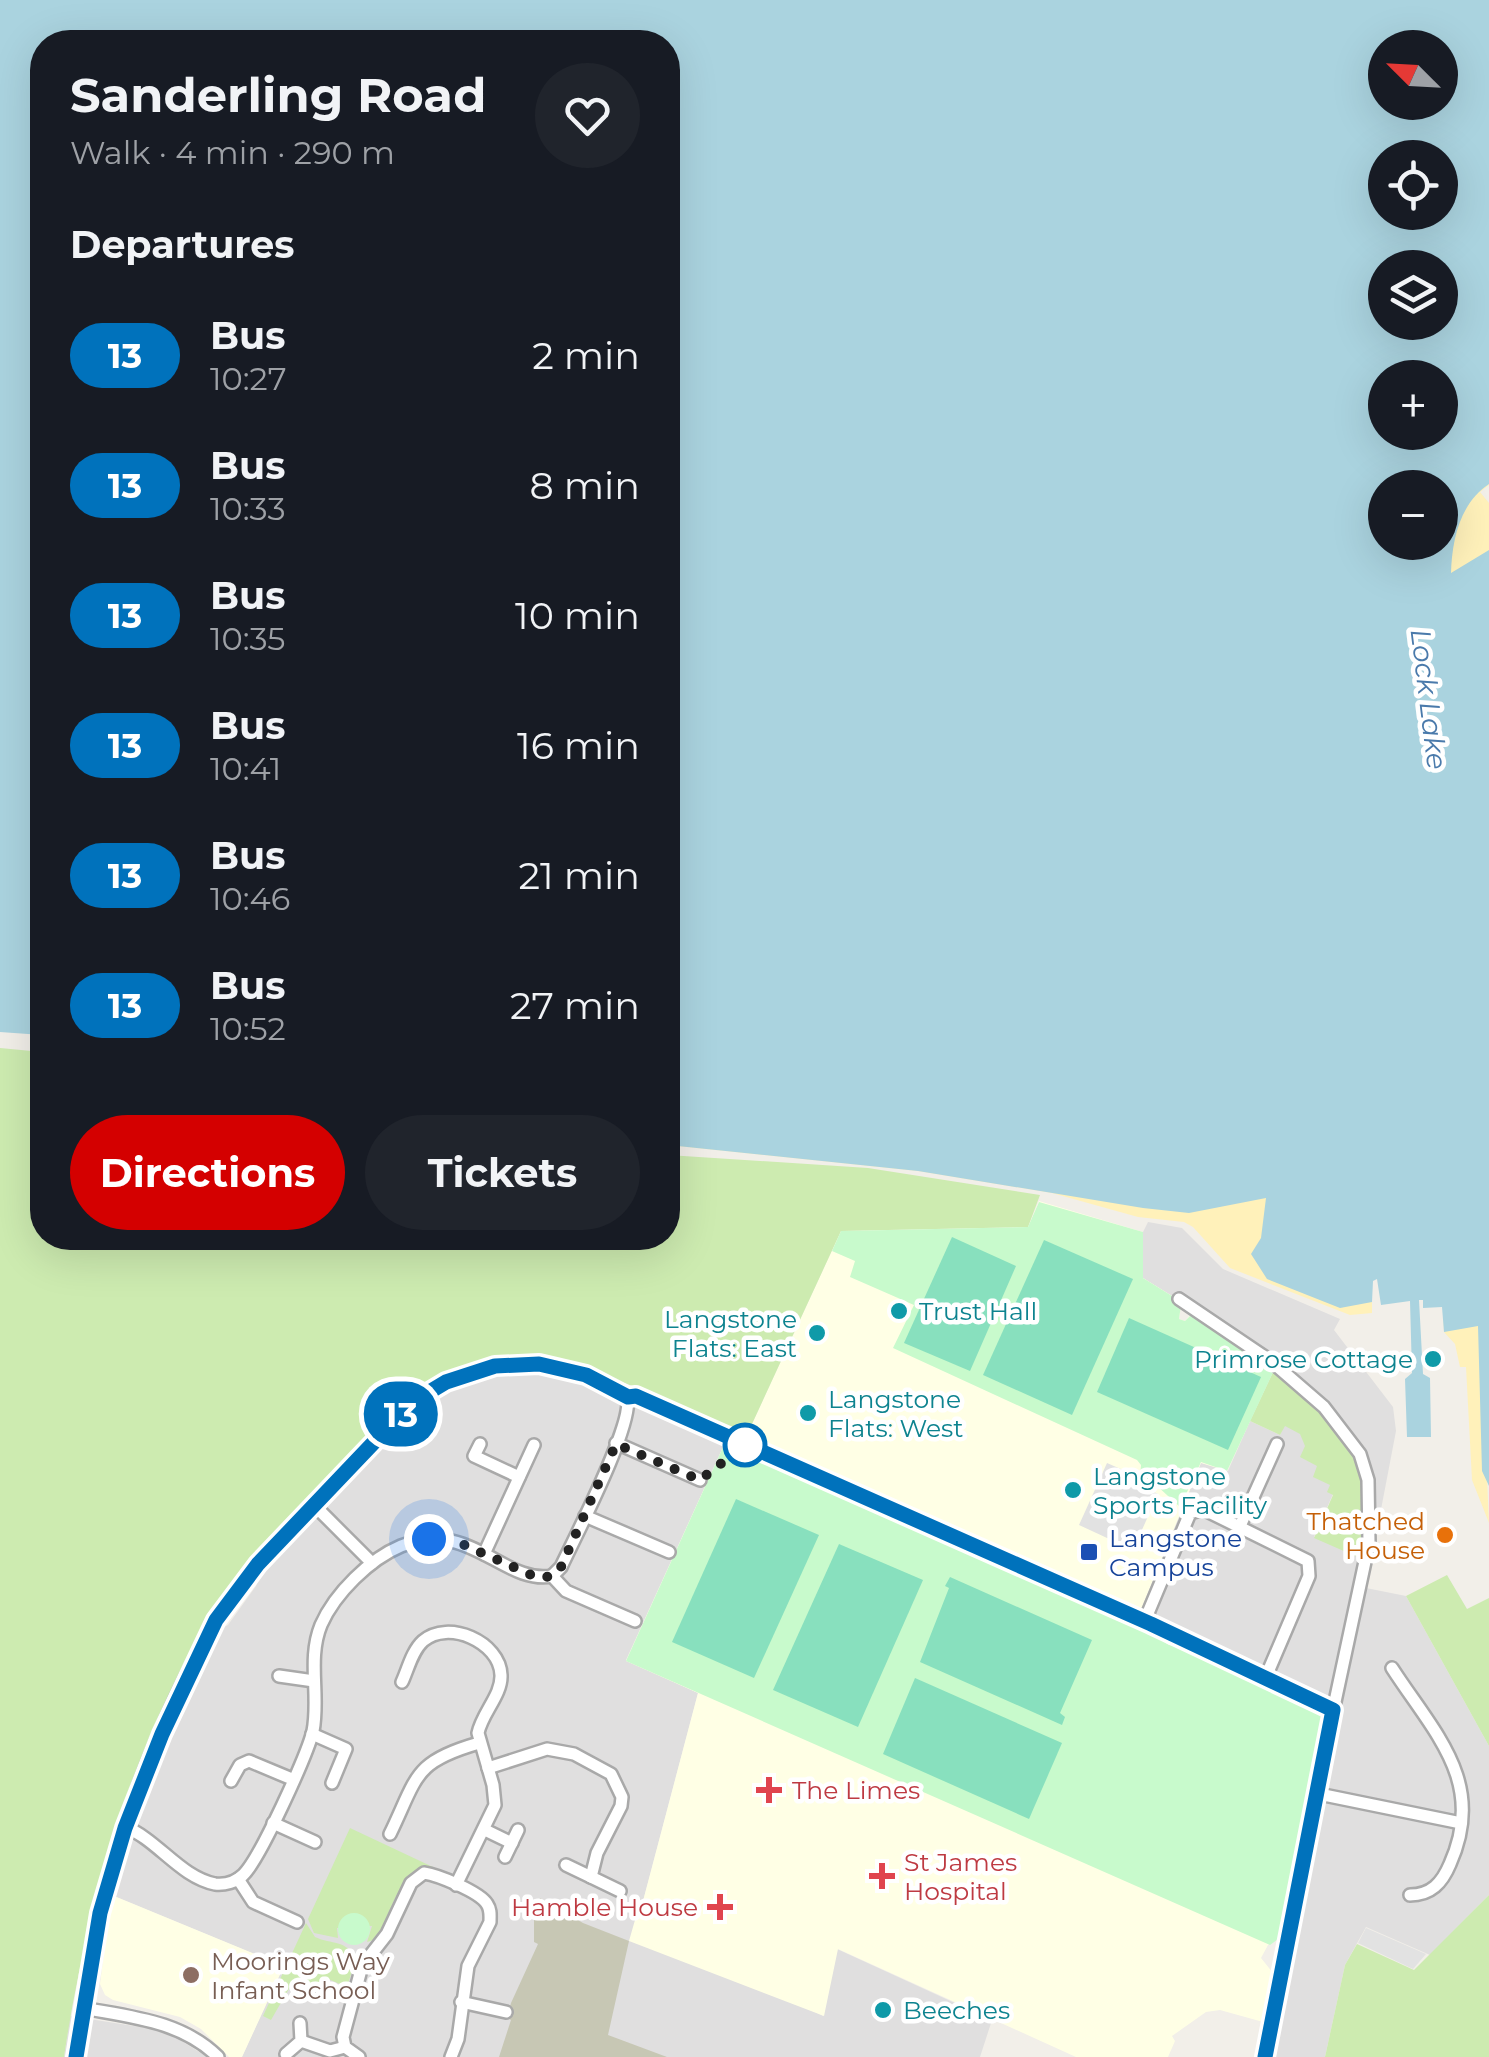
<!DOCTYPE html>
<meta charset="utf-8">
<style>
body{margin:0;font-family:Montserrat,sans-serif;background:#20242c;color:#f1f3f6;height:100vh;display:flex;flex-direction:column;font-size:38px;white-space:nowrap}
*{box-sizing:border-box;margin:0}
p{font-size:32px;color:#9ea1a6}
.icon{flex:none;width:55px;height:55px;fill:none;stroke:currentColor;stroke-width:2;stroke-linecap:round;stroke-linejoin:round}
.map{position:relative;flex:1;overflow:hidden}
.details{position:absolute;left:30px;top:30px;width:650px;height:1220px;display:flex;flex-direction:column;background:#171b24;border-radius:40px;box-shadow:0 10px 40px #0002}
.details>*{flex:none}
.badge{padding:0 20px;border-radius:32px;font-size:35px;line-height:65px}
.needle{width:65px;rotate:294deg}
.controls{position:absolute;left:1368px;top:30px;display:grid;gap:20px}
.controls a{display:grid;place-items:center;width:90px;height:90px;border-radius:50%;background:#171b24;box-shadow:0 10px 40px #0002;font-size:50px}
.you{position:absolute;width:50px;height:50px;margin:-25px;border:8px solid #fff;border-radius:50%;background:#1a73e8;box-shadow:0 0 0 15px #1a73e833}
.map>.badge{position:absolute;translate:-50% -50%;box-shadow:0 0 0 5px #fff}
h2{padding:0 40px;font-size:38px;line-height:90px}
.round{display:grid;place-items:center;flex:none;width:105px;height:105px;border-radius:52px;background:#20242c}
.overview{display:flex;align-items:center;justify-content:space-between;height:170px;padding:0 40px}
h1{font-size:48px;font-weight:700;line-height:75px}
.button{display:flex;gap:20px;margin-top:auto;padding:20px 40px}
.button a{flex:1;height:115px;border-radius:60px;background:#d40000;color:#fff;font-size:40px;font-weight:700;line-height:115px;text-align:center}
.button a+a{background:#20242c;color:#f1f3f6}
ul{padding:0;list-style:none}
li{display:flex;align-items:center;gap:30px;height:130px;padding:0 40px}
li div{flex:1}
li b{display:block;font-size:38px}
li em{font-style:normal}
li .badge{min-width:110px;font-weight:700;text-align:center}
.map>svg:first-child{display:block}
</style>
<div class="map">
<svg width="1489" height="2057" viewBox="0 0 1489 2057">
<rect width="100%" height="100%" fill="#f2efe9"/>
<g fill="#e0dfdf">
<polygon points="1148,1222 1182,1228 1223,1269 1340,1319 1334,1330 1393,1407 1396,1431 1366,1588 1406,1596 1489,1746 1489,1895 1430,1955 1366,1927 1345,1965 1325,2057 1268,2057 1342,1709 1139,1614 1201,1462 1228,1471 1250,1421 1280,1435 1290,1413 1333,1485 1333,1494 1314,1537 1365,1544 1271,1357 1175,1292 1172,1296 1143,1278 1143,1232"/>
<polygon points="511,1372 541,1372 586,1383 724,1445 626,1660 698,1693 638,1920 823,2016 837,1949 992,2020 980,2057 242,2057 283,1966 114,1896 138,1818 173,1731 222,1628 228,1625 256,1586 260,1576 394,1433 428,1402 476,1379"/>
<polygon points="70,2016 166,2031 207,2057 64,2057"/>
</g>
<g fill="#ffffe5">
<polygon points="1039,1201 1143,1232 1143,1278 1172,1296 1171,1298 1181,1305 1179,1319 1185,1321 1190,1315 1250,1421 1227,1471 1201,1463 1139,1614 1325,1714 1281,1937 1268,1945 1261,1958 1273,1973 1263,2022 1220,2010 1206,2012 1172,2036 1175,2041 1168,2057 1076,2057 838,1949 824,2016 629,1941 635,1920 638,1920 698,1693 626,1661 724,1445 746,1437 841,1231 1028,1227"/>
<polygon points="114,1896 284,1966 242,2057 229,2057 201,2029 180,2017 113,2000 105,1995 100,1984 109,1915"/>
</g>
<polygon fill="#c7c7b4" points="540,1898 583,1923 629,1941 608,2035 667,2057 499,2057 511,2020 507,2018 511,2003 538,1944 534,1942 534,1914"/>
<g fill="#cdebb0">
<path d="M0,1048l42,4v186h626v-83l200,13 172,27 -12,32 -187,4 -95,206c-70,-30 -173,-89 -249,-78 -36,5 -67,26 -96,48l-166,177 -106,215c-31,83 -52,170 -65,258h-64z"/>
<path d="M1275,1368c70,66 103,88 87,191l-48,-21 19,-43 -6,-3 3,-7 -17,-8 4,-11 -17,-9 5,-11 -5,-12 -15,-8 -5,9 -30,-14z"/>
<polygon points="1447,1575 1467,1609 1489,1598 1489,1746 1406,1596"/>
<path d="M350,1828l85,40c-21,0 -28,7 -35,26l-4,2 -19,43 -10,3 5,-16 -35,2 1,10 -24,-5 -6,-14z"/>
<polygon points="1489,1895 1489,2057 1325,2057 1345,1965 1357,1944 1414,1970"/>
<path d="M306,1923l9,14c17,8 31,2 41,22l-9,28 -19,-8 -10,13 -24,-12 -23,40 -8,-4z"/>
</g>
<g fill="#fff1ba">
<polygon points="1489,448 1489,485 1480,492 1489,503 1489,567 1455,593 1440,542 1440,488"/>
<polygon points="668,1124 1248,1172 1372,1299 1372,1313 1350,1315 1230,1268 1193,1227 1184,1222 1138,1217 1052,1193 918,1171 668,1145"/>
<polygon points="1479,1300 1489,1523 1472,1480 1466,1367 1460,1367 1455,1344 1444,1332 1443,1307"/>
</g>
<g fill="#c8facc">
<polygon points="1039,1202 1143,1232 1143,1278 1172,1296 1171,1298 1181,1305 1179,1319 1185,1321 1193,1313 1275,1368 1227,1471 1201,1462 1180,1507 1155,1484 1140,1477 1141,1465 1137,1460 893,1348 914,1305 850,1277 855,1261 832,1251 841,1231 1028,1227"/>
<polygon points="724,1445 1145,1630 1169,1645 1183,1647 1325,1714 1281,1937 1270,1945 626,1661"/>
<circle cx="354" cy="1929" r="16"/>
</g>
<g fill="#88e0be">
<polygon points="952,1237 1016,1266 970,1371 904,1343"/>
<polygon points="1044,1240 1133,1279 1072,1415 983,1375"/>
<polygon points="1129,1318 1261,1377 1228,1450 1097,1392"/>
<polygon points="736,1499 819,1535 754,1678 672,1642"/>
<polygon points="839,1544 923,1580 858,1727 773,1690"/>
<polygon points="950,1577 1092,1640 1060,1713 1065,1717 1062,1725 920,1662 949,1588 945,1586"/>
<polygon points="915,1678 1062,1743 1029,1819 883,1754"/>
</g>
<g fill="#e2e2e2">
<polygon points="1107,1463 1155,1484 1152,1491 1158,1494 1133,1550 1079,1525"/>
<polygon points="1366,1928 1426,1954 1413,1969 1358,1943"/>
</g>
<path fill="#aad3df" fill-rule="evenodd" d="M0,0h1489v484c-29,19 -37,56 -38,89l38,-23v936l-7,-15 -4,-145 -34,6 -2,-25 -19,1v-8h-4l4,74 7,4 1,59h-24l-2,-58 7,-6 -2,-72 -29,4 -4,-26 -4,2 -1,21 -32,6 -73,-29 -16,-25 10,-16 5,-40 -77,15 -46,-5 -225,-37 -250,-26v-1103h-626v993l-42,-3zM1385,48h55v54h-55zM1385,158h55v54h-55zM1385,268h55v54h-55zM1385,378h55v54h-55zM1385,488h55v54h-55z"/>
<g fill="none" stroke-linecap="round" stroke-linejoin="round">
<g stroke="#a9a9a9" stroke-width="16">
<g id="minor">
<polyline points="1179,1299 1272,1362 1324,1407 1360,1454 1368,1480 1369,1543 1333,1711 1265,2057"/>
<polyline points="616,1443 700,1480"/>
<polyline points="480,1444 474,1456 519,1477"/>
<polyline points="314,1505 372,1563"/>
<polyline points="585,1516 669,1552"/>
<polyline points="1240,1526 1277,1444"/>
<polyline points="484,1554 534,1445"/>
<polyline points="552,1576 566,1591 635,1621"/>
<path d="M1392,1668c42,65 95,114 58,196 -8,19 -19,31 -40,31"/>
<polyline points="279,1676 314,1681"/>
<polyline points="1265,1679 1309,1576 1308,1561 1203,1509 1190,1513 1148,1613 1151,1624 1333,1711"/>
<path d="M402,1682c6,-13 10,-31 21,-41 25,-22 77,1 78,34 1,20 -19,38 -23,58l15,52 2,20 -39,80"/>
<polyline points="312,1734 346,1749 332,1783"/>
<polyline points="488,1768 547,1749 574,1754 611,1774 622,1797 621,1806 597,1853 591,1877 620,1891"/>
<polyline points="231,1781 240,1765 249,1761 292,1779"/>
<polyline points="1319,1794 1461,1823"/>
<polyline points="273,1823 315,1842"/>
<path d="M125,1827c32,12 55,50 90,57 10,1 21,-2 28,-9 17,-16 64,-120 70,-144 7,-35 -6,-72 8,-106 14,-32 49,-66 80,-79 68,-28 103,39 151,30"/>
<polyline points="485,1830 512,1843"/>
<path d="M390,1834c28,-58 23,-72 89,-91"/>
<polyline points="505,1857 518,1830"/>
<polyline points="566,1865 591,1877"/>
<polyline points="238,1879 253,1902 297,1922"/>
<polyline points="461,2002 506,2012"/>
<path d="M83,2008c48,9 99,13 135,49"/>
<polyline points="301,2041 330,2051 345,2047"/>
<polyline points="286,2054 301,2041 300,2023"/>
<path d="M76,2057c7,-52 13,-106 26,-157 26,-96 65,-195 115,-281 23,-41 60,-74 93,-109 72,-77 136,-169 256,-140 20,5 46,11 61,27 8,25 -52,140 -66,170l-9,9"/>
<path d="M359,2057l-14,-10 -2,-10 19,-71 25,-32 24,-51 13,-10c14,2 56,19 63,31 4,6 3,11 3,18l-22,44 -10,73 -7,18"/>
</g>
</g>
<use href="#minor" stroke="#fff" stroke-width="11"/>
</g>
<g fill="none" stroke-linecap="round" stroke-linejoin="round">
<g stroke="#fff" stroke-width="22">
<polyline id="line" points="76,2057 100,1913 125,1828 162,1734 216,1620 258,1564 399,1416 426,1394 446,1382 495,1366 539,1364 586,1375 628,1397 636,1396 1151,1624 1333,1710 1265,2057"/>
</g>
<use href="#line" stroke="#0072bc" stroke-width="15"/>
<polyline stroke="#222" stroke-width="10" stroke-dasharray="0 18" points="429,1539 462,1544 538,1578 552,1576 561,1567 616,1444 700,1480 745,1445"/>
</g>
<g fill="#0f9aa8" stroke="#fff" stroke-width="4">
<circle cx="899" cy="1311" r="10"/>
<circle cx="817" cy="1333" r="10"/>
<circle cx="1433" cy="1359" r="10"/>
<circle cx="808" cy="1413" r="10"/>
<circle cx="1073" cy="1490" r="10"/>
<circle cx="883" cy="2010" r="10"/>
</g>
<circle fill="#fff" stroke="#0072bc" stroke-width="5" cx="745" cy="1445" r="20"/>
<circle fill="#e8710a" stroke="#fff" stroke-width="4" cx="1445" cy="1535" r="10"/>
<rect fill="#1a4fb4" stroke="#fff" stroke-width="4" x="1079" y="1542" width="20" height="20" rx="5"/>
<g fill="#e0444e" stroke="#fff" stroke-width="4">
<path d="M764 1775h10v10h10v10h-10v10h-10v-10h-10v-10h10z"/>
<path d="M877 1861h10v10h10v10h-10v10h-10v-10h-10v-10h10z"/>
<path d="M715 1892h10v10h10v10h-10v10h-10v-10h-10v-10h10z"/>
</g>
<circle fill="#8d6e63" stroke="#fff" stroke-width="4" cx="191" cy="1975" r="10"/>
<g text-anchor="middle" stroke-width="9" stroke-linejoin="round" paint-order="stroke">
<g font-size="25" fill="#0d838f" stroke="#fff" text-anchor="start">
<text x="919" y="1320">Trust Hall</text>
<text x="797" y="1328" text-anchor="end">Langstone<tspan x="797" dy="29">Flats: East</tspan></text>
<text x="1413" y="1368" text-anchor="end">Primrose Cottage</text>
<text x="828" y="1408">Langstone<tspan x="828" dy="29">Flats: West</tspan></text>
<text x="1093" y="1485">Langstone<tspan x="1093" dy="29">Sports Facility</tspan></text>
<text x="903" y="2019">Beeches</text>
</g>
<g font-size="25" fill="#c56008" stroke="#fff" text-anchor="end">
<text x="1425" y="1530">Thatched<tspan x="1425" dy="29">House</tspan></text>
</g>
<g font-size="25" fill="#164399" stroke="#fff" text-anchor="start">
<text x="1109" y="1547">Langstone<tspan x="1109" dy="29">Campus</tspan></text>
</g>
<g font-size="25" fill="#be3a42" stroke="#fff" text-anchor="start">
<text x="792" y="1799">The Limes</text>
<text x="904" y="1871">St James<tspan x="904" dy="29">Hospital</tspan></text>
<text x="698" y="1916" text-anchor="end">Hamble House</text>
</g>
<g font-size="25" fill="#785e54" stroke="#fff" text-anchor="start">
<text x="211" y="1970">Moorings Way<tspan x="211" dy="29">Infant School</tspan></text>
</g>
<g font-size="28" font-style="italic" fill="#4a7aab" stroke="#fff">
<text transform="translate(1429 699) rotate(83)" y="10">Lock Lake</text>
</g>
</g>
</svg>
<div class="controls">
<a><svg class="needle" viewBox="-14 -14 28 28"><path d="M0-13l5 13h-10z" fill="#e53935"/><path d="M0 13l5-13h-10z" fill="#9ea1a6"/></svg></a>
<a><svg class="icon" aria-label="locate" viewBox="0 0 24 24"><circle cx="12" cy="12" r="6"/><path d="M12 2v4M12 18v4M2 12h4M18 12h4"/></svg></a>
<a><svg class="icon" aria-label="layers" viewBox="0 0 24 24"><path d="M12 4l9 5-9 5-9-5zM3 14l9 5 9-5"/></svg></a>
<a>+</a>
<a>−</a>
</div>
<div class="you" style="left:429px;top:1539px"></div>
<b class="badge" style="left:401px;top:1414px;background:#0072bc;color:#fff">13</b>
<section class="details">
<div class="overview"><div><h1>Sanderling Road</h1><p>Walk · 4 min · 290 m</p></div><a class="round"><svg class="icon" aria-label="heart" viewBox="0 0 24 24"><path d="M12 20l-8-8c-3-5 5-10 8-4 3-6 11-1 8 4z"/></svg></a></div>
<h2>Departures</h2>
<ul>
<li><span class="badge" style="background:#0072bc;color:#fff">13</span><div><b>Bus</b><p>10:27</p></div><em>2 min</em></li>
<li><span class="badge" style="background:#0072bc;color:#fff">13</span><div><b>Bus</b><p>10:33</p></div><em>8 min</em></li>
<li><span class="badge" style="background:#0072bc;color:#fff">13</span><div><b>Bus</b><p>10:35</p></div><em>10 min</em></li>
<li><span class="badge" style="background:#0072bc;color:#fff">13</span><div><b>Bus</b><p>10:41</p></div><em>16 min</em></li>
<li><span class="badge" style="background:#0072bc;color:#fff">13</span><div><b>Bus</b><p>10:46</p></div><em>21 min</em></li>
<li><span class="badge" style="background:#0072bc;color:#fff">13</span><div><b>Bus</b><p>10:52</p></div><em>27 min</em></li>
</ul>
<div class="button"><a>Directions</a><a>Tickets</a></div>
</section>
</div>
